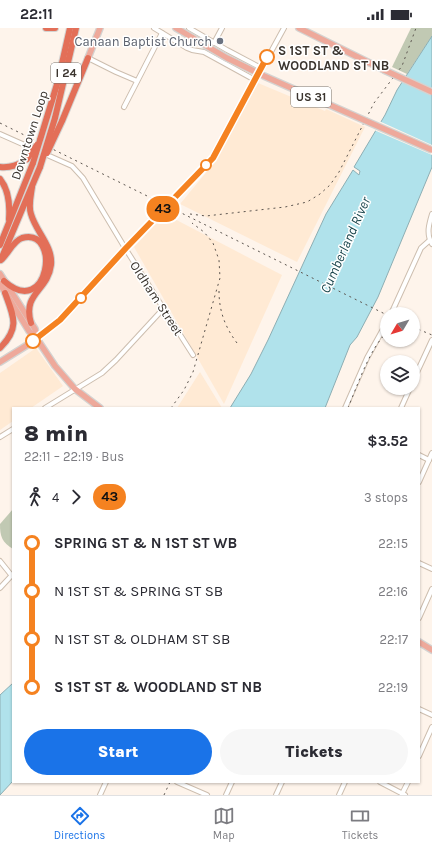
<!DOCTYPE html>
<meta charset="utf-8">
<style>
body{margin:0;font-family:Karla,sans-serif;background:#f7f7f7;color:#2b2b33;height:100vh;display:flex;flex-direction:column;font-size:15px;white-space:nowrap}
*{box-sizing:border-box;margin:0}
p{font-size:13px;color:#7c7c81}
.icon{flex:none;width:22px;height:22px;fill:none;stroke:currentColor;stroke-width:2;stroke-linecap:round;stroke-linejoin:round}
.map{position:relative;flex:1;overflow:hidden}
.panel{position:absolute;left:12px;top:379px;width:408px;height:376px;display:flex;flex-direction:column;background:#fff;border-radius:0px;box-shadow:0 1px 3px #0004}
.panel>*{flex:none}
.badge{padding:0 8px;border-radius:13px;font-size:14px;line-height:26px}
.needle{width:26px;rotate:232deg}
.fabs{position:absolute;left:380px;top:279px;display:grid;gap:8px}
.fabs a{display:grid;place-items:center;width:40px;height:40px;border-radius:50%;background:#fff;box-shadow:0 1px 3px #0004;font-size:20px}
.map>.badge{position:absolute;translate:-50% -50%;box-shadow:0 0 0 2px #fff}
.legs{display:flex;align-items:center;gap:6px;height:44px;padding:0 12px;font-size:13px}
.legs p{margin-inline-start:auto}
.head{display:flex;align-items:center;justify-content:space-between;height:68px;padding:0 12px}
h1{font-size:22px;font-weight:800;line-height:30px}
.action{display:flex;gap:8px;margin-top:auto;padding:8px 12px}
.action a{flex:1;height:46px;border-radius:24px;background:#1a73e8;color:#fff;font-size:16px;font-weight:800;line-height:46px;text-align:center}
.action a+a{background:#f7f7f7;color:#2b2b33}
ul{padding:0 12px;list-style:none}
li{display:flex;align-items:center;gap:14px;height:48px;font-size:15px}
li i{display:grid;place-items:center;width:6px;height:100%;margin:0 5px;background:currentColor}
li i::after{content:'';width:10px;height:10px;margin:-5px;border:3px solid;border-radius:50%;background:#fff}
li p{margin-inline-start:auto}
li:first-child i{background:linear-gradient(#0000 50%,currentColor 0)}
li:last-child i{background:linear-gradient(currentColor 50%,#0000 0)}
.status{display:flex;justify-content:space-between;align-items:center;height:28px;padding:0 20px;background:#fff;direction:ltr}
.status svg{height:11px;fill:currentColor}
.menu{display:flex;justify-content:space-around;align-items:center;height:56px;border-top:1px solid #e1e1e2;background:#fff;font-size:11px;color:#7c7c81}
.menu a{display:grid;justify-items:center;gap:2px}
.menu .selected{color:#1a73e8}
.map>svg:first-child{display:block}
</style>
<div class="status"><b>22:11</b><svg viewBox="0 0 49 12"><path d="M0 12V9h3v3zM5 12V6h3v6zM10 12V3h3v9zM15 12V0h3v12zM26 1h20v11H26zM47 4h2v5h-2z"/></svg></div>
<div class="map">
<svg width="432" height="767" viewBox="0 0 432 767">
<rect width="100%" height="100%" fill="#fef4eb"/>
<g fill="#ffead4">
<polygon points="258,55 325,83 326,81 365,99 297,234 180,176 214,135"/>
<polygon points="165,186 282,247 224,376 134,219"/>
<polygon points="36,320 63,358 31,380 13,380 13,393 0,402 0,345"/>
<polygon points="200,344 222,380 177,380"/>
</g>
<g fill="#c1c9b3">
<polygon points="411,0 432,0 432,8 407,46 392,39"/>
<path d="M13,481v40c-11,-7 -13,-12 -13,-25z"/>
</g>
<g fill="#b0e2eb" stroke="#8daeb3">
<polygon points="432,8 432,139 378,269 357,309 350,317 325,380 230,380 251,346 268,312 326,186 353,142 359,147 360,143 354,139 357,134 385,87 397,62"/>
<polygon points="13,655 13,753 0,767 0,667"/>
</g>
<polygon fill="#fef4eb" points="379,93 432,117 432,127 374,102"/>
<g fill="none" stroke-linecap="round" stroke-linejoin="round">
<g stroke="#cdbeaf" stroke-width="6">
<g id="minor">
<polyline points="154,0 187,20 192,22 204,24 255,52"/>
<polyline points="189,0 227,22 261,40"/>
<polyline points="214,15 222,0"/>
<polyline points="88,30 116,44 137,53"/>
<polyline points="124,79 162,5"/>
<polyline points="0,106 72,138 83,150 125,220 193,327"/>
<path d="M432,186c-3,10 -6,20 0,30"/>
<polyline points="391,286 421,220 430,212"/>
<polyline points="37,311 60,293 125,220 213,130 284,0"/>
<polyline points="413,353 432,312"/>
<polyline points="45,380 102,345 116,332 164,280"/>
<polyline points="345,380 367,330 387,294"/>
<polyline points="401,380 410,360"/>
<polyline points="0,409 13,401"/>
<polyline points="419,427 429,432"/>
<polyline points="419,454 432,425"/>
<polyline points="0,533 12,548"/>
<polyline points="419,535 432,541"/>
<polyline points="0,560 13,546"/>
<polyline points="419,590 432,561"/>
<polyline points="419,681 432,687"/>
<polyline points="419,728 432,699"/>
<polyline points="177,754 207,767"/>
<polyline points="380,754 405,767"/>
<polyline points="402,766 408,754"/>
<polyline points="100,767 106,754"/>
<polyline points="226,767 232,754"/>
<polyline points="276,767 282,754"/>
<polyline points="339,767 345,754"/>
</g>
</g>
<g stroke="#d4d3d1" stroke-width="8">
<g id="major">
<polyline points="176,0 193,10"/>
<polyline points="299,0 384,42"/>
<polyline points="88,30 100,0"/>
<polyline points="0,246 35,301 37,311"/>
<polyline points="0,256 29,303 37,311 55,338 75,361 100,380"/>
<polyline points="0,334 37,311"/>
<polyline points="419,614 432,622"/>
</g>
</g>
<g stroke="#d4d3d1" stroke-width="8">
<g id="highway">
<polyline points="46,0 55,0"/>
<polyline points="55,90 76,0"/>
<polyline points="62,93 88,30"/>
<polyline points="40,112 58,53 70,0"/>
<path d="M0,139c11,1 18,-2 27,-8"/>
<path d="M0,151c9,11 10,26 9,40"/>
<polyline points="0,217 33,135"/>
<polyline points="2,229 40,139"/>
<path d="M1,232c7,-6 12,-19 21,-22 40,-11 27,83 -18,43"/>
<path d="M31,295c-9,-30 17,-32 20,-58 2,-19 -15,-33 -20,-51 -3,-8 0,-19 1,-27"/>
<path d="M0,320c20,-20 14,-31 5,-55"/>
</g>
</g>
<use href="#minor" stroke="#fff" stroke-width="4"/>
<use href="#major" stroke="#eea99b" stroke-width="5.5"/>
<use href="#highway" stroke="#e36f58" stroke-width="6"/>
<g stroke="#5c554f" stroke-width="1" stroke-dasharray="2 4" stroke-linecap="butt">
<polyline points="0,95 387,287"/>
<polyline points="190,186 206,188 285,179 307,174 320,166 330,157 339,144 374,75 402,38 416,0"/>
<path d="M219,263c0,20 6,36 18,52"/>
<polyline points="413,299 432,307"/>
<polyline points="171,380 184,362 193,344 220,250 219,232 213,215 204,204 192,195"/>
<path d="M348,380c8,-19 23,-63 39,-75"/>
<polyline points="164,767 170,754"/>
</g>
<g stroke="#d4d3d1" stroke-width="8" stroke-linecap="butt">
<g id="major-bridge">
<polyline points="193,10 227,30 264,48 432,122"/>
<polyline points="384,42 432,64"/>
</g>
</g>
<g stroke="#d4d3d1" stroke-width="8" stroke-linecap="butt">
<g id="highway-bridge">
<polyline points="47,125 62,93"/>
<polyline points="27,131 37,117"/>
<polyline points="33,135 40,112"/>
<polyline points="40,139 55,90"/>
</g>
</g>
<use href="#major-bridge" stroke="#eea99b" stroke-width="5.5"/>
<use href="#highway-bridge" stroke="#e36f58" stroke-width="6"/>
</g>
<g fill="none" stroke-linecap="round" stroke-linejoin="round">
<g stroke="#fff" stroke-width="9">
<polyline id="line-1" points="33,313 60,292 126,220 213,130 267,29"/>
</g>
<use href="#line-1" stroke="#f58220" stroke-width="6"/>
</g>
<circle fill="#6b7280" stroke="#fff" stroke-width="1.5" cx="220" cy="13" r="4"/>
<g fill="#fff" stroke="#f58220" stroke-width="2">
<circle cx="267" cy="29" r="7"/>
<circle cx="206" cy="137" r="5"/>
<circle cx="81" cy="270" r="5"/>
<circle cx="33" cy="313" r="7"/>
</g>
<g text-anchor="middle" stroke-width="3" stroke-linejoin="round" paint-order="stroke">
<g fill="#fff" stroke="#76726d" stroke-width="1">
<rect x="51" y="35" width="30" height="20" rx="3"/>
<rect x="291" y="59" width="40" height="20" rx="3"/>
</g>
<g font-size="12" font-weight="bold" fill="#3b352f">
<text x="66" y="49">I 24</text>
<text x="311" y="73">US 31</text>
</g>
<g font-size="13" fill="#5b616d" stroke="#fff" text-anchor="end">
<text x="212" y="18">Canaan Baptist Church</text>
</g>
<g font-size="13" font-weight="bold" fill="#3b352f" stroke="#fff" text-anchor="start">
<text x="278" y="27">S 1ST ST &amp;<tspan x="278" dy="15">WOODLAND ST NB</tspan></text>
</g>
<g font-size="13" fill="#3b352f" stroke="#fff">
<text transform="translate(29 107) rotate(-72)" y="5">Downtown Loop</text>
<text transform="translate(157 270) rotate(57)" y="5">Oldham Street</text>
</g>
<g font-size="14" font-style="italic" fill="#1a464d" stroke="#fff">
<text transform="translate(345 217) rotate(-66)" y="5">Cumberland River</text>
</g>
</g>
</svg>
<div class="fabs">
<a><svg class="needle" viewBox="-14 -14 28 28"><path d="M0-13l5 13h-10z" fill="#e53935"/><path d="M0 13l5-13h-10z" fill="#7c7c81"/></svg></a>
<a><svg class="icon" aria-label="layers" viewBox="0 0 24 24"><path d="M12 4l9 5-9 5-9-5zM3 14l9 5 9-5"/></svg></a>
</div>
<b class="badge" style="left:163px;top:181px;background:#f58220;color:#111">43</b>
<section class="panel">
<div class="head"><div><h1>8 min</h1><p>22:11 – 22:19 · Bus</p></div><b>$3.52</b></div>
<div class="legs"><svg class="icon" aria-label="walk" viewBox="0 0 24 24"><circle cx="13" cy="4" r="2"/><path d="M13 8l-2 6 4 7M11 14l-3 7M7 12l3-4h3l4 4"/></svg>4<svg class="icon" aria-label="forward" viewBox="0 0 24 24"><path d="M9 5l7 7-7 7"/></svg><b class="badge" style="background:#f58220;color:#111">43</b><p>3 stops</p></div>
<ul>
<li><i style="color:#f58220"></i><b>SPRING ST &amp; N 1ST ST WB</b><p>22:15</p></li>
<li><i style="color:#f58220"></i><span>N 1ST ST &amp; SPRING ST SB</span><p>22:16</p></li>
<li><i style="color:#f58220"></i><span>N 1ST ST &amp; OLDHAM ST SB</span><p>22:17</p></li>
<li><i style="color:#f58220"></i><b>S 1ST ST &amp; WOODLAND ST NB</b><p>22:19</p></li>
</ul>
<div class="action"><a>Start</a><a>Tickets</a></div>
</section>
</div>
<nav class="menu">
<a class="selected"><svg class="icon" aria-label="directions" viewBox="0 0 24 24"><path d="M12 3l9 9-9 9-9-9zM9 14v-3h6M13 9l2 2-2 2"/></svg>Directions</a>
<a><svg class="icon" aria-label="map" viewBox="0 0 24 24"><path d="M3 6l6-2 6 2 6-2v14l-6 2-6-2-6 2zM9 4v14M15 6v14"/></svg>Map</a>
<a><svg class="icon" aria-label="tickets" viewBox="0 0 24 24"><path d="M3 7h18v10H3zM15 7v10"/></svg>Tickets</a>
</nav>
